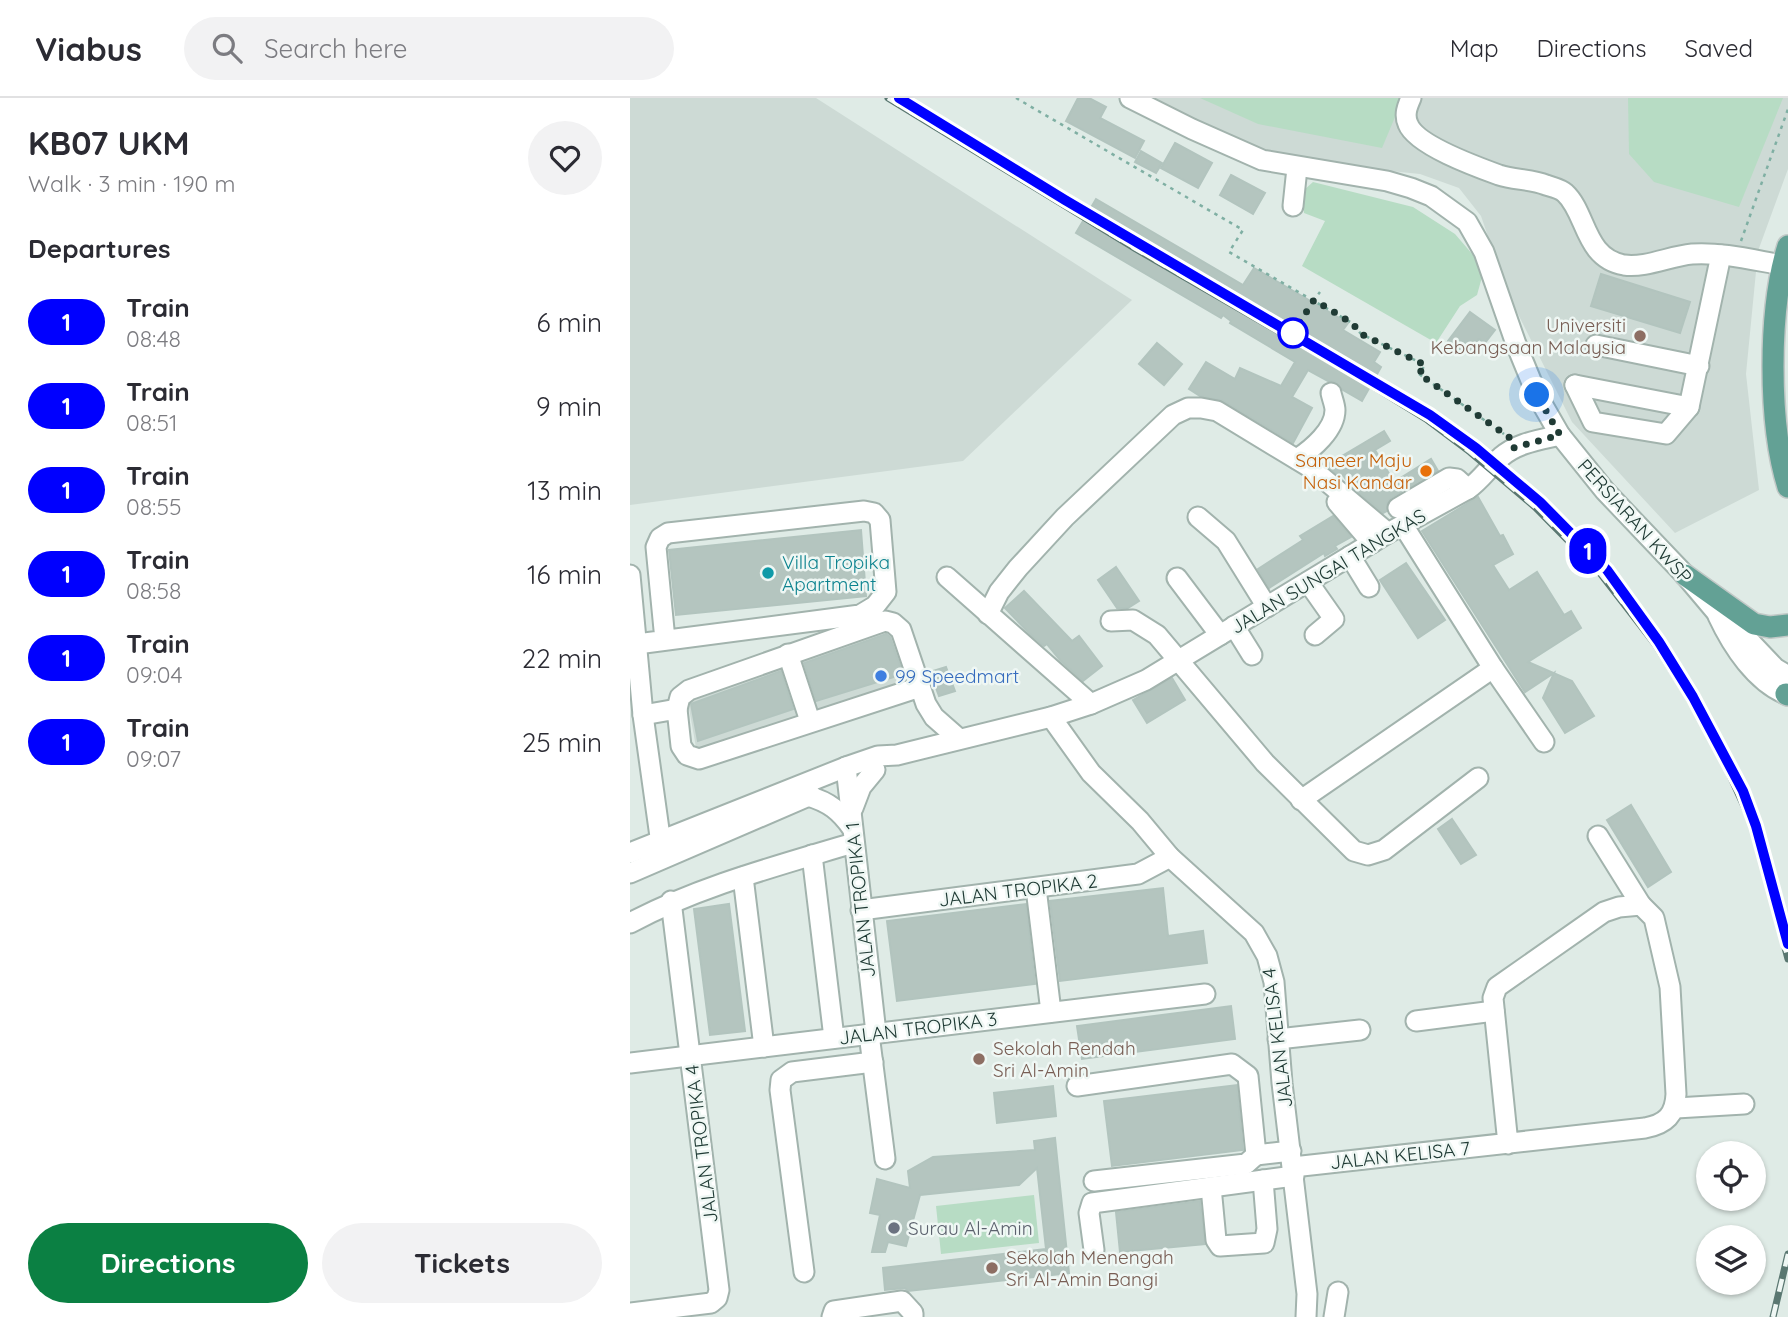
<!DOCTYPE html>
<meta charset="utf-8">
<style>
body{margin:0;font-family:Quicksand,sans-serif;background:#f2f2f3;color:#2b2b33;height:100vh;display:flex;flex-direction:column;font-size:26px;white-space:nowrap}
*{box-sizing:border-box;margin:0}
p{font-size:23px;color:#7c7c81}
.icon{flex:none;width:38px;height:38px;fill:none;stroke:currentColor;stroke-width:2;stroke-linecap:round;stroke-linejoin:round}
.map{position:relative;flex:1;overflow:hidden}
.side{display:flex;flex-direction:column;background:#fff;width:630px}
.side>*{flex:none}
.badge{padding:0 14px;border-radius:23px;font-size:24px;line-height:46px}
.tools{position:absolute;left:1066px;top:1043px;display:grid;gap:14px}
.tools a{display:grid;place-items:center;width:70px;height:70px;border-radius:50%;background:#fff;box-shadow:0 2px 5px #0004;font-size:35px}
.you{position:absolute;width:35px;height:35px;margin:-18px;border:5px solid #fff;border-radius:50%;background:#1a73e8;box-shadow:0 0 0 10px #1a73e833}
.map>.badge{position:absolute;translate:-50% -50%;box-shadow:0 0 0 4px #fff}
h2{padding:0 28px;font-size:26px;line-height:63px}
.round{display:grid;place-items:center;flex:none;width:74px;height:74px;border-radius:37px;background:#f2f2f3}
.summary{display:flex;align-items:center;justify-content:space-between;height:119px;padding:0 28px}
h1{font-size:33px;font-weight:700;line-height:52px}
.primary-button{display:flex;gap:14px;margin-top:auto;padding:14px 28px}
.primary-button a{flex:1;height:80px;border-radius:42px;background:#0b8043;color:#fff;font-size:28px;font-weight:700;line-height:80px;text-align:center}
.primary-button a+a{background:#f2f2f3;color:#2b2b33}
ul{padding:0;list-style:none}
li{display:flex;align-items:center;gap:21px;height:84px;padding:0 28px}
li div{flex:1}
li b{display:block;font-size:26px}
li em{font-style:normal}
li .badge{min-width:77px;font-weight:700;text-align:center}
header{display:flex;align-items:center;gap:42px;box-sizing:border-box;height:98px;padding:0 35px;background:#fff;border-bottom:2px solid #e1e1e2}
header strong{font-size:33px}
nav{display:flex;gap:38px;margin-inline-start:auto;font-size:24px}
.search{width:490px;height:63px;background:#f2f2f3;display:flex;align-items:center;gap:18px;box-sizing:border-box;padding:0 24px;border-radius:38px;color:#7c7c81;font-size:26px}
main{display:flex;flex:1;min-height:0}
.map>svg:first-child{display:block}
</style>
<header>
<strong>Viabus</strong>
<div class="search"><svg class="icon" aria-label="search" viewBox="0 0 24 24"><circle cx="10" cy="10" r="6"/><path d="M15 15l6 6"/></svg>Search here</div>
<nav><a>Map</a><a>Directions</a><a>Saved</a></nav>
</header>
<main>
<section class="side">
<div class="summary"><div><h1>KB07 UKM</h1><p>Walk · 3 min · 190 m</p></div><a class="round"><svg class="icon" aria-label="heart" viewBox="0 0 24 24"><path d="M12 20l-8-8c-3-5 5-10 8-4 3-6 11-1 8 4z"/></svg></a></div>
<h2>Departures</h2>
<ul>
<li><span class="badge" style="background:#00f;color:#fff">1</span><div><b>Train</b><p>08:48</p></div><em>6 min</em></li>
<li><span class="badge" style="background:#00f;color:#fff">1</span><div><b>Train</b><p>08:51</p></div><em>9 min</em></li>
<li><span class="badge" style="background:#00f;color:#fff">1</span><div><b>Train</b><p>08:55</p></div><em>13 min</em></li>
<li><span class="badge" style="background:#00f;color:#fff">1</span><div><b>Train</b><p>08:58</p></div><em>16 min</em></li>
<li><span class="badge" style="background:#00f;color:#fff">1</span><div><b>Train</b><p>09:04</p></div><em>22 min</em></li>
<li><span class="badge" style="background:#00f;color:#fff">1</span><div><b>Train</b><p>09:07</p></div><em>25 min</em></li>
</ul>
<div class="primary-button"><a>Directions</a><a>Tickets</a></div>
</section>
<div class="map">
<svg width="1158" height="1219" viewBox="0 0 1158 1219">
<rect width="100%" height="100%" fill="#dfebe6"/>
<g fill="#cddad5">
<polygon points="0,0 186,0 502,202 333,363 0,407"/>
<polygon points="525,0 1158,0 1158,71 1128,153 1116,276 1129,392 1045,435 942,324 878,196 851,118 829,90 790,76 711,68 645,57 616,48"/>
<polygon points="258,527 268,534 284,586 67,655 57,599"/>
</g>
<g fill="#b7dcc4">
<polygon points="570,0 773,0 752,50 628,26"/>
<polygon points="998,0 1153,0 1109,109 1024,84 999,56"/>
<polygon points="683,84 783,109 825,136 843,157 852,179 847,197 830,208 806,245 672,168 695,123 674,115 673,93"/>
<polygon points="404,1097 409,1145 311,1156 306,1108"/>
</g>
<g fill="#b4c5bf" stroke="#b2c4be" stroke-width="2">
<polygon points="448,0 459,0 476,9 470,20 514,43 505,60 436,23"/>
<polygon points="545,45 582,65 568,90 531,70"/>
<polygon points="511,53 532,65 526,75 505,64"/>
<polygon points="601,77 635,95 623,116 590,97"/>
<polygon points="466,101 613,187 624,170 718,225 713,232 750,254 744,264 751,269 732,303 713,292 705,284 698,283 678,272 662,299 682,310 663,345 593,303 570,298 559,291 576,264 605,281 610,270 651,288 665,264 600,225 601,223 593,217 591,220 446,135"/>
<polygon points="971,176 1060,204 1050,235 961,208"/>
<polygon points="840,214 865,232 855,245 849,241 837,256 818,243"/>
<polygon points="527,245 552,266 534,287 509,266"/>
<polygon points="754,333 760,343 745,352 764,384 801,361 808,373 761,400 757,405 757,413 753,415 719,386 713,377 710,379 697,367"/>
<polygon points="848,399 870,438 873,437 883,456 863,467 879,492 907,474 934,517 941,513 951,530 898,564 942,583 964,618 935,635 913,600 924,575 895,594 792,433"/>
<polygon points="703,418 721,439 705,448 707,451 695,458 694,455 639,490 628,471 673,442 670,438"/>
<polygon points="231,432 236,498 46,517 39,452"/>
<polygon points="776,465 815,522 788,540 750,482"/>
<polygon points="486,469 509,503 498,510 487,510 468,482"/>
<polygon points="394,493 442,543 449,538 472,568 453,583 430,562 417,546 414,548 400,536 375,510"/>
<polygon points="256,536 260,539 273,576 186,603 174,565"/>
<polygon points="316,569 325,593 309,598 300,574"/>
<polygon points="151,573 163,611 68,643 61,606"/>
<polygon points="542,580 555,602 517,625 503,602"/>
<polygon points="1001,707 1041,774 1018,789 977,722"/>
<polygon points="822,721 846,757 831,766 808,731"/>
<polygon points="533,790 538,838 573,833 577,865 430,883 420,803"/>
<polygon points="99,806 115,933 80,937 64,811"/>
<polygon points="396,806 405,886 267,903 257,823"/>
<polygon points="601,908 605,941 452,961 447,928"/>
<polygon points="607,987 613,1052 482,1068 474,1003"/>
<polygon points="423,988 426,1018 367,1025 364,995"/>
<polygon points="425,1040 439,1175 278,1193 275,1190 255,1192 253,1170 416,1151 407,1070 389,1087 290,1097 276,1148 258,1144 255,1154 242,1154 250,1117 240,1115 247,1081 280,1090 278,1073 303,1059 405,1052 404,1043"/>
<polygon points="570,1103 575,1146 490,1154 486,1114"/>
</g>
<g fill="none" stroke-linecap="round" stroke-linejoin="round">
<g stroke="#a2b3ad" stroke-width="23">
<g id="minor">
<polyline points="500,0 562,31 632,62 757,83 781,90 801,98 837,124 854,154 886,246 907,297 930,337 975,393 1055,477 1087,515 1107,530 1145,570 1158,578"/>
<path d="M781,0c-4,9 -7,17 -3,26 8,21 69,43 91,51 15,5 32,4 47,10 6,2 15,4 19,8 22,20 19,65 59,72 22,3 46,-9 68,-11 30,-2 61,6 90,11"/>
<polyline points="663,108 667,70"/>
<polyline points="966,247 1069,268"/>
<polyline points="945,287 963,324 1036,336 1059,309 1091,157"/>
<polyline points="945,287 1059,309"/>
<path d="M667,361c15,-10 38,-29 38,-49 0,-5 -3,-12 -4,-17"/>
<polyline points="707,404 742,445"/>
<polyline points="768,410 819,380 827,381 838,391"/>
<polyline points="568,419 596,443 637,509"/>
<polyline points="773,427 863,570 914,644"/>
<polyline points="720,458 739,489"/>
<polyline points="0,477 13,617 32,753"/>
<polyline points="317,479 461,606"/>
<polyline points="547,480 590,537"/>
<polyline points="678,484 704,521 685,537"/>
<polyline points="358,516 369,494 388,470 435,419 543,317 558,310 571,310 587,313 681,370 758,435"/>
<path d="M1088,518c14,30 38,67 70,79"/>
<polyline points="481,523 503,522 527,537 635,665 724,753 738,757 754,752 848,680"/>
<polyline points="604,528 622,557"/>
<polyline points="7,546 230,517 245,508 256,494 250,422 244,415 234,413 38,435 30,440 26,449 35,542"/>
<polyline points="158,556 180,623"/>
<polyline points="47,611 50,599 59,592 255,523 263,525 271,532 296,606 304,619 329,641"/>
<polyline points="13,617 47,611 51,648 57,657 69,661 290,589"/>
<polyline points="421,619 461,675 510,723 540,759 624,835 637,858 644,884 652,985 677,1196 676,1219"/>
<polyline points="216,669 246,935"/>
<path d="M178,698c21,6 32,15 44,32"/>
<polyline points="671,702 863,570"/>
<polyline points="223,710 231,689 245,672"/>
<polyline points="968,738 1011,807"/>
<path d="M0,755l216,-86 32,-11 19,-1 154,-38 40,-13 55,-24 242,-147 80,-44c13,-9 21,-22 33,-32 16,-14 38,-17 59,-22"/>
<polyline points="182,757 204,940"/>
<polyline points="0,775 181,697"/>
<polyline points="113,779 134,949"/>
<polyline points="406,790 421,914"/>
<polyline points="231,812 508,776 540,759"/>
<path d="M0,825c70,-37 147,-57 223,-80"/>
<polyline points="786,923 864,913"/>
<polyline points="239,936 255,1061"/>
<polyline points="648,941 730,932"/>
<polyline points="0,965 575,896"/>
<polyline points="447,988 602,966 618,978 626,1057 661,1053"/>
<polyline points="1046,1010 1114,1006"/>
<path d="M663,1069l352,-39c21,-4 30,-13 31,-34l-6,-107 -16,-69 -13,-13 -22,2 -15,5 -107,75 -4,11 15,146"/>
<polyline points="464,1083 616,1066 626,1057"/>
<polyline points="581,1089 586,1142 590,1148 634,1145 637,1131 633,1082"/>
<polyline points="464,1152 459,1115 462,1105 664,1078"/>
<polyline points="174,1174 150,992 151,982 162,974 243,964"/>
<polyline points="0,1215 81,1205 87,1200 89,1192 41,803"/>
<polyline points="202,1219 204,1213 272,1203 283,1215 283,1219"/>
<polyline points="704,1219 708,1194"/>
</g>
</g>
<g stroke="#c1c8c6" stroke-width="24">
<g id="major">
<path d="M1158,148c-20,64 -20,177 0,241"/>
<polyline points="1055,477 1124,526 1140,529 1158,527"/>
<polyline points="1156,596 1158,597"/>
</g>
</g>
<g stroke="#7fafa3" stroke-width="2.5" stroke-dasharray="3.5 5" stroke-linecap="butt">
<polyline points="386,0 613,132 599,154 722,225 731,236 795,267 789,276 874,336"/>
<polyline points="1111,143 1158,11"/>
<polyline points="683,203 690,194"/>
</g>
<use href="#minor" stroke="#fff" stroke-width="19"/>
<use href="#major" stroke="#63a195" stroke-width="21"/>
<g stroke="#5a7771" stroke-width="7">
<g id="rail">
<polyline points="258,0 506,151 728,279 796,321 840,354 905,409 970,475 1025,546 1059,600 1093,662 1123,728 1158,861"/>
<polyline points="1143,1219 1158,1156"/>
</g>
</g>
<use href="#rail" stroke="#eff7f4" stroke-width="4.5" stroke-dasharray="13" stroke-linecap="butt"/>
</g>
<g fill="none" stroke-linecap="round" stroke-linejoin="round">
<g stroke="#fff" stroke-width="16">
<polyline id="line" points="269,0 435,102 800,317 846,350 910,404 977,472 1029,544 1063,599 1113,693 1126,728 1158,846"/>
</g>
<use href="#line" stroke="#00f" stroke-width="10"/>
<polyline stroke="#203b35" stroke-width="7" stroke-dasharray="0 12.6" points="663,235 684,202 722,225 731,236 795,267 789,276 879,339 883,350 930,337 907,297"/>
</g>
<circle fill="#fff" stroke="#00f" stroke-width="3.5" cx="663" cy="235" r="14"/>
<g fill="#8d6e63" stroke="#eff7f4" stroke-width="2.5">
<circle cx="1010" cy="238" r="7"/>
<circle cx="349" cy="961" r="7"/>
<circle cx="362" cy="1170" r="7"/>
</g>
<circle fill="#e8710a" stroke="#eff7f4" stroke-width="2.5" cx="796" cy="373" r="7"/>
<circle fill="#0f9aa8" stroke="#eff7f4" stroke-width="2.5" cx="138" cy="475" r="7"/>
<circle fill="#3f7fe0" stroke="#eff7f4" stroke-width="2.5" cx="251" cy="578" r="7"/>
<circle fill="#6b7280" stroke="#eff7f4" stroke-width="2.5" cx="264" cy="1130" r="7"/>
<g text-anchor="middle" stroke-width="5" stroke-linejoin="round" paint-order="stroke">
<g font-size="19" fill="#785e54" stroke="#eff7f4" text-anchor="start">
<text x="996" y="234" text-anchor="end">Universiti<tspan x="996" dy="22">Kebangsaan Malaysia</tspan></text>
<text x="363" y="957">Sekolah Rendah<tspan x="363" dy="22">Sri Al-Amin</tspan></text>
<text x="376" y="1166">Sekolah Menengah<tspan x="376" dy="22">Sri Al-Amin Bangi</tspan></text>
</g>
<g font-size="19" fill="#c56008" stroke="#eff7f4" text-anchor="end">
<text x="782" y="369">Sameer Maju<tspan x="782" dy="22">Nasi Kandar</tspan></text>
</g>
<g font-size="19" fill="#203b35" stroke="#eff7f4">
<text transform="translate(1005 423) rotate(48)" y="7">PERSIARAN KWSP</text>
<text transform="translate(698 473) rotate(-31)" y="7">JALAN SUNGAI TANGKAS</text>
<text transform="translate(388 792) rotate(-7)" y="7">JALAN TROPIKA 2</text>
<text transform="translate(230 802) rotate(-96)" y="7">JALAN TROPIKA 1</text>
<text transform="translate(288 930) rotate(-7)" y="7">JALAN TROPIKA 3</text>
<text transform="translate(647 940) rotate(-97)" y="7">JALAN KELISA 4</text>
<text transform="translate(71 1046) rotate(-97)" y="7">JALAN TROPIKA 4</text>
<text transform="translate(770 1057) rotate(-6)" y="7">JALAN KELISA 7</text>
</g>
<g font-size="19" fill="#0d838f" stroke="#eff7f4" text-anchor="start">
<text x="152" y="471">Villa Tropika<tspan x="152" dy="22">Apartment</tspan></text>
</g>
<g font-size="19" fill="#366cbe" stroke="#eff7f4" text-anchor="start">
<text x="265" y="585">99 Speedmart</text>
</g>
<g font-size="19" fill="#5b616d" stroke="#eff7f4" text-anchor="start">
<text x="278" y="1137">Surau Al-Amin</text>
</g>
</g>
</svg>
<div class="tools">
<a><svg class="icon" aria-label="locate" viewBox="0 0 24 24"><circle cx="12" cy="12" r="6"/><path d="M12 2v4M12 18v4M2 12h4M18 12h4"/></svg></a>
<a><svg class="icon" aria-label="layers" viewBox="0 0 24 24"><path d="M12 4l9 5-9 5-9-5zM3 14l9 5 9-5"/></svg></a>
</div>
<div class="you" style="left:907px;top:297px"></div>
<b class="badge" style="left:958px;top:453px;background:#00f;color:#fff">1</b>
</div>
</main>
